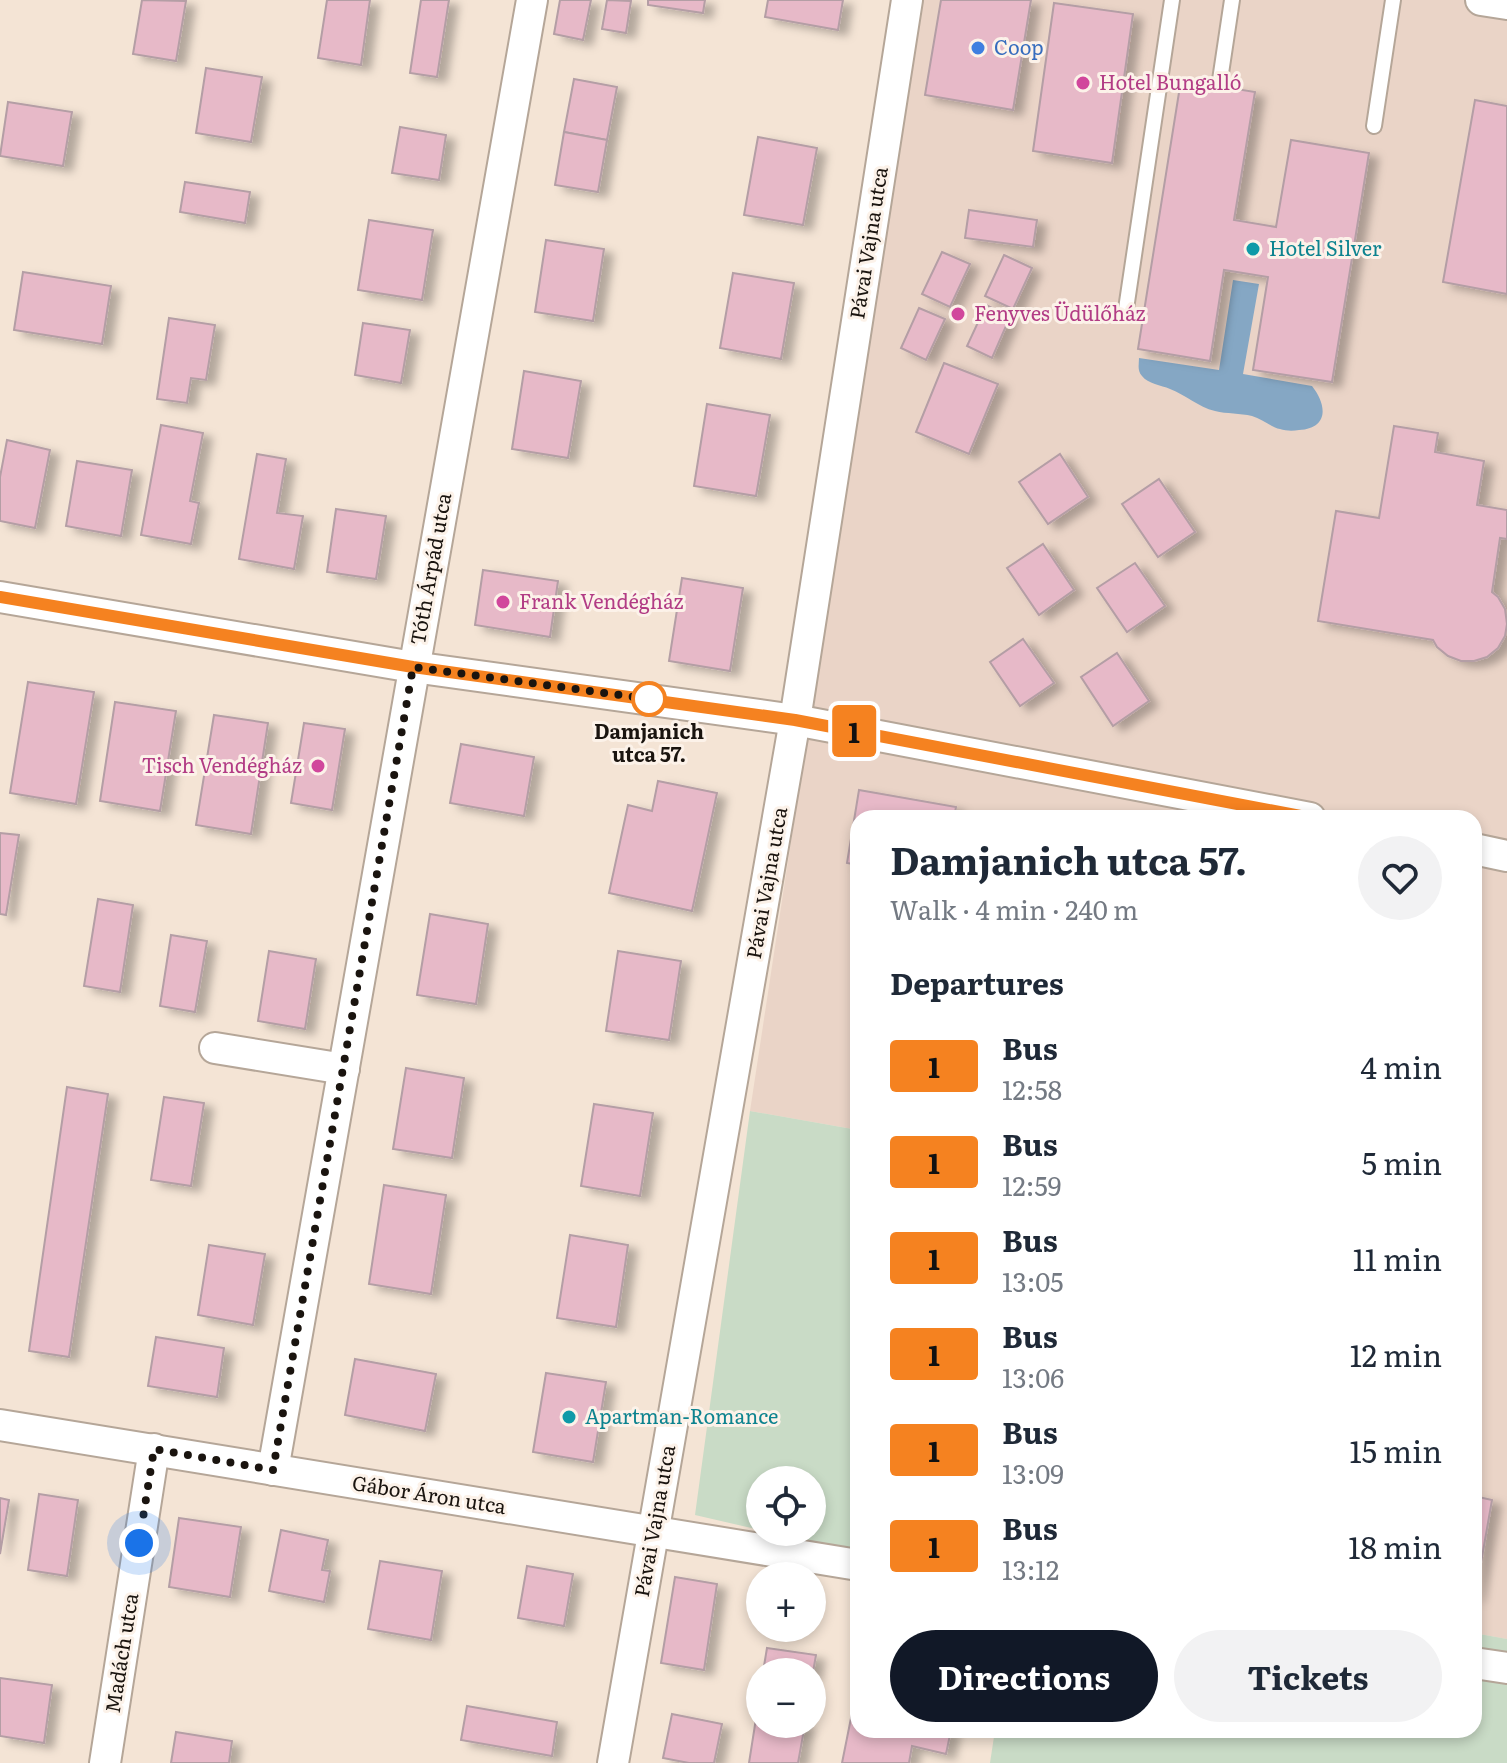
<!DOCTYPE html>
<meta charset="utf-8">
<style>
body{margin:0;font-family:Literata,serif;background:#f2f2f3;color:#1f2937;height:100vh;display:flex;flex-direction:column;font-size:30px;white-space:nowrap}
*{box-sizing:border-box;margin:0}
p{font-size:26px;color:#747a83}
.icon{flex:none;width:44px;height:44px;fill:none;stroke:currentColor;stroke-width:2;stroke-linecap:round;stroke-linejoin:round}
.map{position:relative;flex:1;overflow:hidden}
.drawer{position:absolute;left:850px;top:810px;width:632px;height:928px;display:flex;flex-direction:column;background:#fff;border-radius:24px;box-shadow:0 4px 12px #0003}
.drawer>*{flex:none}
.badge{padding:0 16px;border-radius:6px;font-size:28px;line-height:52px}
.fabs{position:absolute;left:746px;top:1466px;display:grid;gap:16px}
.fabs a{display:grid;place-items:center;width:80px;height:80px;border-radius:50%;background:#fff;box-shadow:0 4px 12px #0003;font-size:40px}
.you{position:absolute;width:40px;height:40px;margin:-20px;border:6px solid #fff;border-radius:50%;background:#1a73e8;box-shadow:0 0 0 12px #1a73e833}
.map>.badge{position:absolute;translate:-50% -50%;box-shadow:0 0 0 4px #fff}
h2{padding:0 40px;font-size:30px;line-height:72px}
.round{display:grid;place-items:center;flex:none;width:84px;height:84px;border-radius:42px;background:#f2f2f3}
.summary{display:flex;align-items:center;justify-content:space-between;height:136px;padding:0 40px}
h1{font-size:38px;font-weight:700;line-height:60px}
.primary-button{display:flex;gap:16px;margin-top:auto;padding:16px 40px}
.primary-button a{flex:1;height:92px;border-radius:48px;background:#111827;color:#fff;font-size:32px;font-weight:700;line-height:92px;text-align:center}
.primary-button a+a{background:#f2f2f3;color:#1f2937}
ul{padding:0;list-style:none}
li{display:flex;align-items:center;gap:24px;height:96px;padding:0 40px}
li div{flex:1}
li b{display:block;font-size:30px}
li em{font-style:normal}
li .badge{min-width:88px;font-weight:700;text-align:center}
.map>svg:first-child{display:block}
</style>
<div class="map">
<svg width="1507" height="1763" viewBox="0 0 1507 1763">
<defs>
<filter id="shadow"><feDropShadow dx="9" dy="5" stdDeviation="4" flood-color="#0004"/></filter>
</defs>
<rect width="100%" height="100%" fill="#f4e4d5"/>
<polygon fill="#ead4c7" points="919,0 1507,0 1507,1639 1474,1633 1474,818 858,818 858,1130 750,1111"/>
<g fill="#c9dbc6">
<polygon points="750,1111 858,1130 858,1552 770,1532 812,1532 812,1480 760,1480 760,1530 695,1515"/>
<polygon points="1474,1633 1507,1639 1507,1763 990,1763 995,1730 1474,1730"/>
</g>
<path fill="#85a7c4" d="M1233,280l26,4 -16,90 69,12c15,19 17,42 -13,44 -6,1 -13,1 -19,-1 -9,-2 -18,-10 -28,-13 -12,-3 -25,-2 -37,-5 -17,-4 -29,-16 -45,-22 -9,-4 -22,-5 -28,-13 -5,-5 -3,-12 -3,-18l80,12z"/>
<g fill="#e7b9c8" stroke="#b49ea5" stroke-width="2" filter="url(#shadow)">
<polygon points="142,0 186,1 176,61 133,54"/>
<polygon points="327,0 370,0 361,65 318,58"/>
<polygon points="421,0 449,0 437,77 410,73"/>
<polygon points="560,0 591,0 583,40 554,34"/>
<polygon points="607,0 631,1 626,33 602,29"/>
<polygon points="648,0 705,0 703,13 648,5"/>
<polygon points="768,0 843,0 838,30 765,17"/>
<polygon points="941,0 1031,0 1013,110 925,95"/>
<polygon points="1054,3 1133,14 1112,163 1033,151"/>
<polygon points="206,68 262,77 251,142 196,133"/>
<polygon points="574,79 617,87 607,140 564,132"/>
<polygon points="1181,80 1255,92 1234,220 1276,227 1291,140 1369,153 1332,382 1253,370 1268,277 1224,270 1210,361 1138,349"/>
<polygon points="1475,100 1507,106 1507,294 1443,282"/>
<polygon points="8,102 72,112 63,166 0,156"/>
<polygon points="400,127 446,135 439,180 392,173"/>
<polygon points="564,132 607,140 598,192 555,185"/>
<polygon points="758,137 817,148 803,225 744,215"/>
<polygon points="185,182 250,192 245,223 180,212"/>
<polygon points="969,210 1037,220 1033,247 965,238"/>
<polygon points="369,220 433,230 422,300 358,290"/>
<polygon points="546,240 604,249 593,321 535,312"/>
<polygon points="942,252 970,264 950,307 922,294"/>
<polygon points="1004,255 1032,268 1013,309 985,296"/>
<polygon points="23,272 111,286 102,344 14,330"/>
<polygon points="733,273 794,283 781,359 720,348"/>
<polygon points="986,305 1010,317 992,358 967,346"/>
<polygon points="919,308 945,319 926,360 901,348"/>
<polygon points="169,318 215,325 206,380 191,378 187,403 157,399"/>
<polygon points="363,323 410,330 401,383 355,375"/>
<polygon points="944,363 998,384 969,454 916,432"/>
<polygon points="524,371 581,381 568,458 512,449"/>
<polygon points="707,404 770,415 756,496 694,486"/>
<polygon points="161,425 203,433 190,501 199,503 191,544 141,535"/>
<polygon points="1394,426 1438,433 1435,452 1484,461 1477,505 1507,510 1507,539 1500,538 1492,592 1498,597 1505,609 1507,624 1505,636 1498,648 1487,657 1474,661 1461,661 1448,656 1437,647 1433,640 1318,621 1336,511 1379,518"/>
<polygon points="7,440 50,450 35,528 0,521 0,477"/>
<polygon points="257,454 286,459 277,513 303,516 294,569 239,559"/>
<polygon points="1060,454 1088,497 1048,524 1019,482"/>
<polygon points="77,461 132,470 121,536 66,526"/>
<polygon points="1159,479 1195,532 1158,557 1122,504"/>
<polygon points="336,509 386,516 376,579 327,572"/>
<polygon points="1043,544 1074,590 1039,615 1007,568"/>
<polygon points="1135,563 1165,606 1127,632 1097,588"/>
<polygon points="483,570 558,581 550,637 475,625"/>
<polygon points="682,578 743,588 730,671 669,661"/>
<polygon points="1023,639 1054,683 1020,706 990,662"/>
<polygon points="1117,653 1149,701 1113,726 1081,677"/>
<polygon points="28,682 94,692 76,804 10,793"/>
<polygon points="115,702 176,711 160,811 100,801"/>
<polygon points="214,715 268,723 251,834 196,825"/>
<polygon points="304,723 345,729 332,810 291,803"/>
<polygon points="461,744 534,757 524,816 450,803"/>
<polygon points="658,781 717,793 692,911 609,893 628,805 652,811"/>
<polygon points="859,790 956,807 954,818 858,818 858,865 847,863"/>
<polygon points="0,833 19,835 6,915 0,914"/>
<polygon points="98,899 133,905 120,992 84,986"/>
<polygon points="430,914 488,924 476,1004 417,995"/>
<polygon points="171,935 207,941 195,1012 160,1006"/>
<polygon points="269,951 316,959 305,1029 258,1021"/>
<polygon points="618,951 681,961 669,1040 606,1031"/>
<polygon points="406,1068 464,1078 452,1158 393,1149"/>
<polygon points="67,1087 108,1094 69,1357 29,1351"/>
<polygon points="164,1097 204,1103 191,1186 151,1180"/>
<polygon points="594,1104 653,1113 640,1196 581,1186"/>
<polygon points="384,1185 446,1195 431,1294 369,1284"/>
<polygon points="570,1235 628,1245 616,1327 557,1318"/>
<polygon points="209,1245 265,1254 253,1325 198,1315"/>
<polygon points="156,1337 224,1348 217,1397 148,1386"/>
<polygon points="355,1359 436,1374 425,1431 345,1415"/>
<polygon points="546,1373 606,1382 593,1462 533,1452"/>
<polygon points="39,1494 78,1500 67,1576 28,1570"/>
<polygon points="1474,1496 1492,1500 1475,1597 1474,1597"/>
<polygon points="0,1498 9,1500 0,1554"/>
<polygon points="179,1518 241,1527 230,1597 169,1587"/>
<polygon points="281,1530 328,1540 322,1570 330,1571 324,1602 269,1591"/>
<polygon points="380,1561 442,1571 431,1640 368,1629"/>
<polygon points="527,1566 573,1574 564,1626 518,1618"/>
<polygon points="675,1577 717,1584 704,1670 661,1663"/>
<polygon points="767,1648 816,1655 812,1678 812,1672 763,1672"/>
<polygon points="0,1678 52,1685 44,1743 0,1736"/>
<polygon points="858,1683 858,1730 951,1730 946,1754 912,1746 909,1763 842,1763"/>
<polygon points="760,1693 760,1724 805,1724 798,1763 749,1763"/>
<polygon points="467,1706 557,1722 552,1756 461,1740"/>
<polygon points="672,1714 722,1724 714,1763 689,1763 663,1758"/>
<polygon points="176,1732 232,1741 229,1763 171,1763"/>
</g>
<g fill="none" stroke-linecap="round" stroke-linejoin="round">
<g stroke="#b5a698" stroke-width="18">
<g id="lane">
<polyline points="1220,80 1232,0"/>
<polyline points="1374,126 1393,0"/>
<polyline points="1126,309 1172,0"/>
</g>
</g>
<g stroke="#b5a698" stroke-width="34">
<g id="street">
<polyline points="1481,0 1507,4"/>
<polyline points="0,597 413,667 795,720 1310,818"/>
<polyline points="1474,849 1507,856"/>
<polyline points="215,1048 344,1069"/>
<polyline points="0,1425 858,1565"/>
<polyline points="273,1470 532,0"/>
<polyline points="1474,1663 1507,1668"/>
<polyline points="105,1763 154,1449"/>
<polyline points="613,1763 795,720 907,0"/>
</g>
</g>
<use href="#lane" stroke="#fff" stroke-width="14"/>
<use href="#street" stroke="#fff" stroke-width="30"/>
</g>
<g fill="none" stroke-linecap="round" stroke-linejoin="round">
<g stroke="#fff" stroke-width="18">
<polyline id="line" points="0,597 413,667 795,720 1311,818"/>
</g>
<use href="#line" stroke="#f58220" stroke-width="12"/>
<polyline stroke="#1a140f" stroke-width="8" stroke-dasharray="0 14.4" points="139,1543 154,1449 273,1470 413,667 649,699"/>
</g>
<circle fill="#3f7fe0" stroke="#fcf2e9" stroke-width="3" cx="978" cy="48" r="8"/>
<g fill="#d1479c" stroke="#fcf2e9" stroke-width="3">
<circle cx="1083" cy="83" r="8"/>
<circle cx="958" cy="314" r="8"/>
<circle cx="503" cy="602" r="8"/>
<circle cx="318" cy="766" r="8"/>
</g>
<g fill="#0f9aa8" stroke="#fcf2e9" stroke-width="3">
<circle cx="1253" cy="249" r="8"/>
<circle cx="569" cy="1417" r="8"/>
</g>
<circle fill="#fff" stroke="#f58220" stroke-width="4" cx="649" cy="699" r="16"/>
<g text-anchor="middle" stroke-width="6" stroke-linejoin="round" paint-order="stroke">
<g font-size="20" fill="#366cbe" stroke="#fcf2e9" text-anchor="start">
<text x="994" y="55">Coop</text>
</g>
<g font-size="20" fill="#b23c85" stroke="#fcf2e9" text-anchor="start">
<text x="1099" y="90">Hotel Bungalló</text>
<text x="974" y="321">Fenyves Üdülőház</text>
<text x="519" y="609">Frank Vendégház</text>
<text x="302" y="773" text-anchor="end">Tisch Vendégház</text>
</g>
<g font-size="20" fill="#1a140f" stroke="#fcf2e9">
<text transform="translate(869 243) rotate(-81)" y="7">Pávai Vajna utca</text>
<text transform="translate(431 569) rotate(-80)" y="7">Tóth Árpád utca</text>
<text transform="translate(767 883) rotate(-80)" y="7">Pávai Vajna utca</text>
<text transform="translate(429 1495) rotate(9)" y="7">Gábor Áron utca</text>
<text transform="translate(655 1521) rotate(-80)" y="7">Pávai Vajna utca</text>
<text transform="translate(122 1653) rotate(-81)" y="7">Madách utca</text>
</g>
<g font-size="20" fill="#0d838f" stroke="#fcf2e9" text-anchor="start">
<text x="1269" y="256">Hotel Silver</text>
<text x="585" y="1424">Apartman-Romance</text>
</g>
<g font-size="20" font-weight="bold" fill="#1a140f" stroke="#fcf2e9">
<text x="649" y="739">Damjanich<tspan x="649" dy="23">utca 57.</tspan></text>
</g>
</g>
</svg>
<div class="fabs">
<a><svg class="icon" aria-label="locate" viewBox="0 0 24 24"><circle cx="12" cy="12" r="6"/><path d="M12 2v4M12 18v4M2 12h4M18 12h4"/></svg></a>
<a>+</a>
<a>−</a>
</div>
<div class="you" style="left:139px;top:1543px"></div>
<b class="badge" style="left:854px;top:731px;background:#f58220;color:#111">1</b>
<section class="drawer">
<div class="summary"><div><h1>Damjanich utca 57.</h1><p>Walk · 4 min · 240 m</p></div><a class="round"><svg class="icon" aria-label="heart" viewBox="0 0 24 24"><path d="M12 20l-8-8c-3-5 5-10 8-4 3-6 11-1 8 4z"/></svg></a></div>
<h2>Departures</h2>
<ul>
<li><span class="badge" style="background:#f58220;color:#111">1</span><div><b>Bus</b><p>12:58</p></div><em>4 min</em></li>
<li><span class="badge" style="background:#f58220;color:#111">1</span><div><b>Bus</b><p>12:59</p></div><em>5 min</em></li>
<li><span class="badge" style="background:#f58220;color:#111">1</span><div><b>Bus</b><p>13:05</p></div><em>11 min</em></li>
<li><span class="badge" style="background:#f58220;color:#111">1</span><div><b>Bus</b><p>13:06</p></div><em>12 min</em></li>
<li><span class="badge" style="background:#f58220;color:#111">1</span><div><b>Bus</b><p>13:09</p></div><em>15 min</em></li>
<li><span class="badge" style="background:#f58220;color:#111">1</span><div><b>Bus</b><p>13:12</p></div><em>18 min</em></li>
</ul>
<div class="primary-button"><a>Directions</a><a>Tickets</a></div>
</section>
</div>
